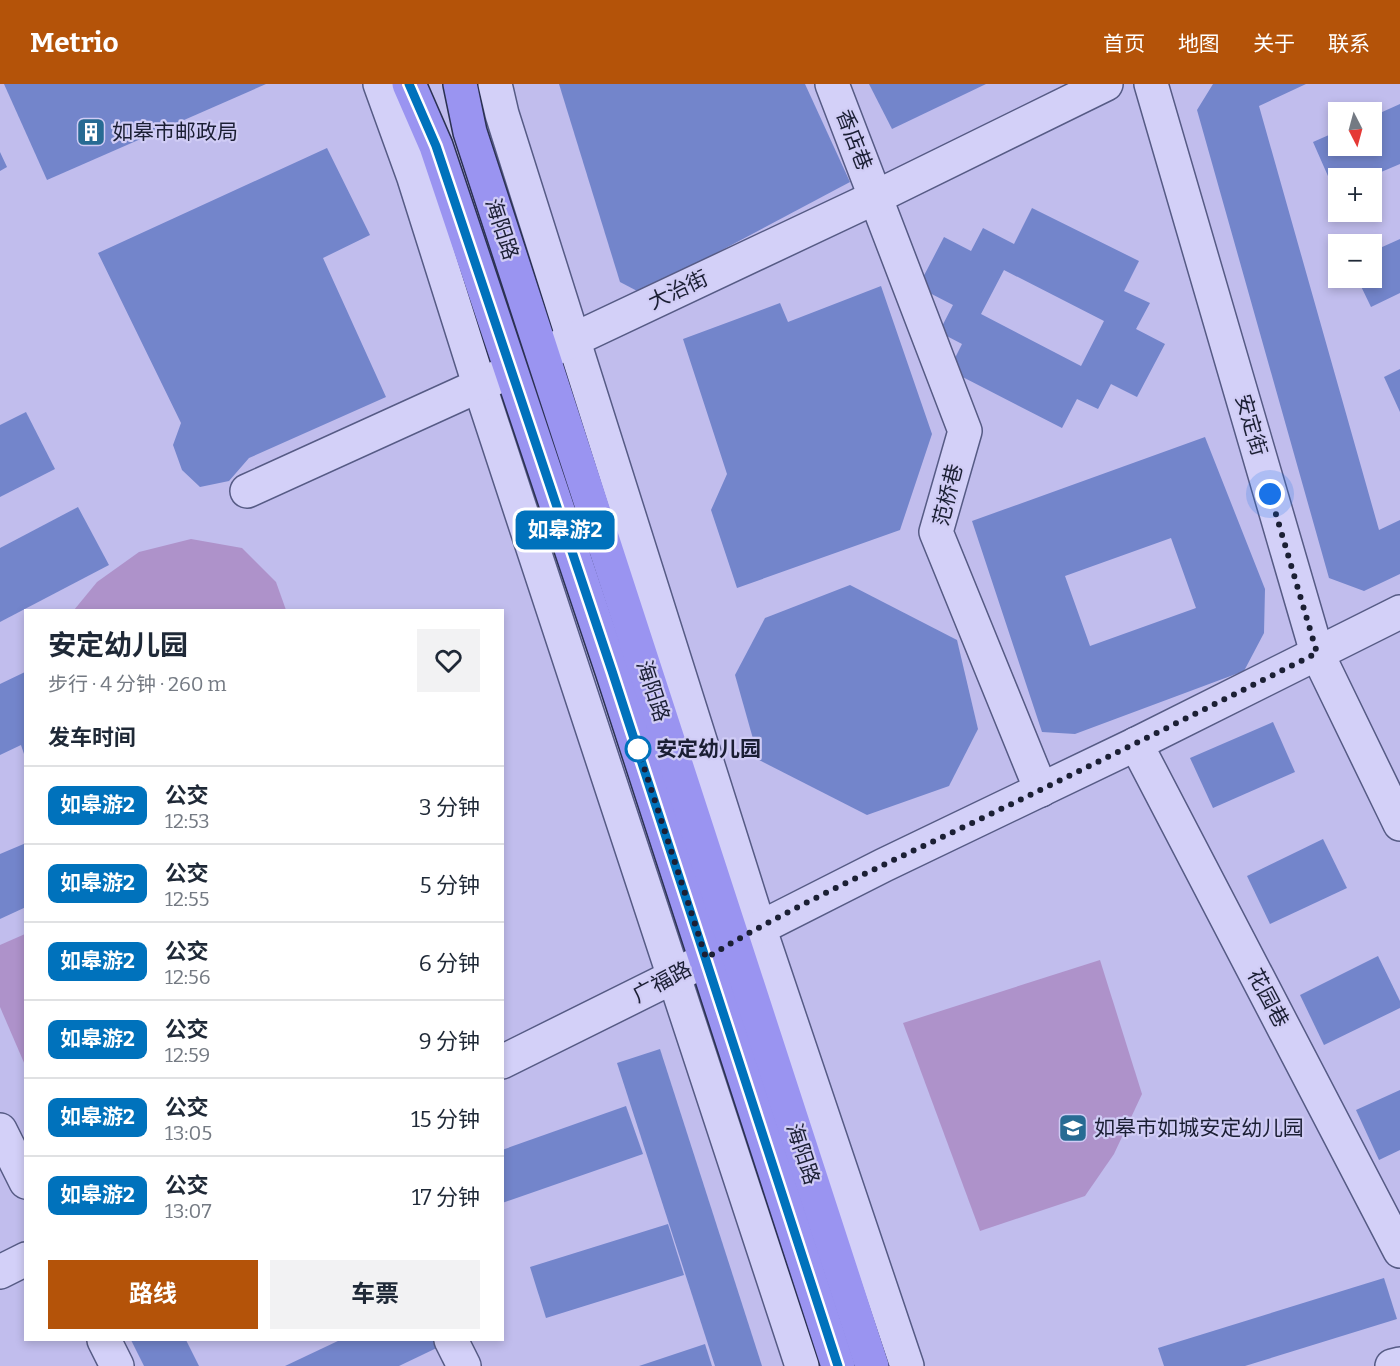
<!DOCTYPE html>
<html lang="zh">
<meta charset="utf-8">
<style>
body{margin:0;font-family:Bitter,"Noto Sans SC",serif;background:#f2f2f3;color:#1f2937;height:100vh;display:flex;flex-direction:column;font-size:22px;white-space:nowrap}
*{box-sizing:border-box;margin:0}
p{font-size:20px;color:#747a83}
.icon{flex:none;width:33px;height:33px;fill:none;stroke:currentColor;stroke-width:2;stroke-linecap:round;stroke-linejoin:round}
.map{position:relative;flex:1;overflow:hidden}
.sheet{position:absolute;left:24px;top:525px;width:480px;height:732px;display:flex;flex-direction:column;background:#fff;border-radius:0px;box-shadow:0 3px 9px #0003}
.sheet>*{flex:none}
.badge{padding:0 12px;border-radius:9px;font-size:21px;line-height:39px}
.needle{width:39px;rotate:174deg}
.tools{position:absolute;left:1328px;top:18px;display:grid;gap:12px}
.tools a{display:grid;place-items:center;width:54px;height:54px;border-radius:0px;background:#fff;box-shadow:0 3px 9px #0003;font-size:30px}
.you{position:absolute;width:30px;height:30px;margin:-15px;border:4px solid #fff;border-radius:50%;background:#1a73e8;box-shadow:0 0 0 9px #1a73e833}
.map>.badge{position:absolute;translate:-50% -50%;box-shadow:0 0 0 3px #fff}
h2{padding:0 24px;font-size:22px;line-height:54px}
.round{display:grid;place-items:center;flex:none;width:63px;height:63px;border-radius:0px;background:#f2f2f3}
.headline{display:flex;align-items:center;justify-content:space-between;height:102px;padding:0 24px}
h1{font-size:28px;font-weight:700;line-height:45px}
.action{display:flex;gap:12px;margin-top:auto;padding:12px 24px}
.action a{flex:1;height:69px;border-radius:0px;background:#b45309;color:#fff;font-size:24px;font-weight:700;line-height:69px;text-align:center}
.action a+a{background:#f2f2f3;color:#1f2937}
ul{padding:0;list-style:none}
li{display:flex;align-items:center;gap:18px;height:78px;padding:0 24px;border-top:2px solid #e0e1e3}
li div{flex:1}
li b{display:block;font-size:22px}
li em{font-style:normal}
li .badge{min-width:66px;font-weight:700;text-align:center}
header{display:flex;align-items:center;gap:36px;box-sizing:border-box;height:84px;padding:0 30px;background:#b45309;color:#fff}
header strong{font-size:28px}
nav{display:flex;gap:33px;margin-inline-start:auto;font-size:21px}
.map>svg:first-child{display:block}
</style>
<header>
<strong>Metrio</strong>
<nav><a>首页</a><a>地图</a><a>关于</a><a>联系</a></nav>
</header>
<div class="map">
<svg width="1400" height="1282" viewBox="0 0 1400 1282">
<rect width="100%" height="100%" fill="#c1bded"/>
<g fill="#ae92ca">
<polygon points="191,455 242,464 276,498 286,526 74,526 97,498 139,468"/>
<polygon points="25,850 25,981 0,923 0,861"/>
<polygon points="1100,876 1142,1010 1114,1070 1085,1112 980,1147 903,939"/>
</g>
<g fill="#7385cb" fill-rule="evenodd">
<polygon points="4,0 266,0 47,96"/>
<polygon points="559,0 805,0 850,98 641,209 620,198"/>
<polygon points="869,0 986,0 892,45"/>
<polygon points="1213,0 1306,0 1259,22 1379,446 1400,436 1400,490 1364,507 1329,494 1197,26"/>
<polygon points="1400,20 1400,80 1367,94 1338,94 1338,107 1335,108 1313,58 1338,47 1338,62 1371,62 1371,33"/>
<polygon points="327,64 370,151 323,174 386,313 249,374 229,397 200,403 182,386 173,361 181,339 98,169"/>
<polygon points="0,68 7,83 0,87"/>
<path d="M1032,124l107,53 -15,30 26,12 -14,26 29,15 -28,53 -26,-13 -13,25 -21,-10 -15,29 -113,-58 13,-26 -23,-12 14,-27 -35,-18 26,-50 27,14 12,-23 31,16zM1004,186l100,51 -23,45 -100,-52z"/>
<polygon points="1400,155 1400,209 1371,223 1357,194 1371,194 1371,168"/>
<polygon points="881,202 932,350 900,446 737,504 711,426 727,390 683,255 780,219 788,238"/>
<polygon points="1400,285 1400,328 1384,293"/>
<polygon points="26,328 55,385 0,413 0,341"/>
<path d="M1205,353l60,152 -1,44 -20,38 -169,63 -33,-2 -70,-211zM1171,454l25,70 -106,38 -25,-70z"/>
<polygon points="78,423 109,481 0,538 0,464"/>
<polygon points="850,501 957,556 978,645 949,702 867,731 759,676 735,591 765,534"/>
<polygon points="25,588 25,673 21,661 0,671 0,600"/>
<polygon points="1273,638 1295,688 1213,724 1190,674"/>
<polygon points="1323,755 1347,804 1270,840 1247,792"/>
<polygon points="26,759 26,823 0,835 0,770"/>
<polygon points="1378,872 1400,917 1400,924 1324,961 1300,911"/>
<polygon points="660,965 762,1282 715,1282 617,979"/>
<polygon points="1400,1006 1400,1066 1379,1076 1356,1026"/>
<polygon points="626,1022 643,1070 502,1119 502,1066"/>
<polygon points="668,1140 684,1191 546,1234 530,1183"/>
<polygon points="1384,1194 1397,1235 1245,1282 1164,1282 1158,1264"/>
<polygon points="131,1256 186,1256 199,1282 144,1282"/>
<polygon points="340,1256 443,1256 445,1260 399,1282 285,1282"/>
<polygon points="705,1260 712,1282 639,1282"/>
</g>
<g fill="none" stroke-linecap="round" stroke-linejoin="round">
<g stroke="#565b85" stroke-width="36">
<g id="minor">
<polyline points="380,0 414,94 480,303 802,1282"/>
<polyline points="495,0 502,30 759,843 907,1282"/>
<polyline points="832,0 965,347 936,448 1041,706"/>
<polyline points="1151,0 1317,569 1400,740"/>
<polyline points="554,265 876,113 1106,0"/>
<polyline points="247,407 500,292"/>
<polyline points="1136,660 1400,1167"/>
<polyline points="740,854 884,781 1136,660 1400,528"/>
<polyline points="502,978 675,892 693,882"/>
<polyline points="0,1046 26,1098"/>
<polyline points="0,1188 26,1175"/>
<polyline points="104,1256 117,1282"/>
<polyline points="451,1256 464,1282"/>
<polyline points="1392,1282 1400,1280"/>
</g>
</g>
<g stroke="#2b3152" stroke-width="36">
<g id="major">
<polyline points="409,0 436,62 612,587 838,1282"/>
<path d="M460,0l10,48c135,411 267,823 402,1234"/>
</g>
</g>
<use href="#minor" stroke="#d3d0f8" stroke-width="33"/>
<use href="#major" stroke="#9a94f1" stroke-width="33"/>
</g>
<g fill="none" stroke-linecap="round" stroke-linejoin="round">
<g stroke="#fff" stroke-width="14">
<polyline id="line" points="409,0 436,62 612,587 838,1282"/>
</g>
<use href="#line" stroke="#0072bc" stroke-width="9"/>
<path stroke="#1b1f34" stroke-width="6" stroke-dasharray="0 10.8" d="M638,665l68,209c86,-52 178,-93 268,-136 115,-55 229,-112 343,-169l-47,-159"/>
</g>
<defs>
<g id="building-square" transform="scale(1.5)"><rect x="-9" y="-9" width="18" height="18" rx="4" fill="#276b93" stroke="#d0ccf5"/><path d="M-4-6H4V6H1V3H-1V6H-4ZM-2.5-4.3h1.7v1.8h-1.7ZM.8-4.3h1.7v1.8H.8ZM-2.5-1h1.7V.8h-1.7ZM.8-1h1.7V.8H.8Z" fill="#fff"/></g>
<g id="school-square" transform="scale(1.5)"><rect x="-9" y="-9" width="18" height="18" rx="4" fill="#276b93" stroke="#d0ccf5"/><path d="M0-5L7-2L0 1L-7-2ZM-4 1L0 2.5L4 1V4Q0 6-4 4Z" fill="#fff"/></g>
</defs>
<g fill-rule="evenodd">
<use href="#building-square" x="91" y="48"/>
<use href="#school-square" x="1073" y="1044"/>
</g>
<circle fill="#fff" stroke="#0072bc" stroke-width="3" cx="638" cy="665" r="12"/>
<g text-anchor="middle" stroke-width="4.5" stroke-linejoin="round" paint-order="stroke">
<g font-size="21" fill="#1b1f34" stroke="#d0ccf5" text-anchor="start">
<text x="112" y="55">如皋市邮政局</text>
<text x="1094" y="1051">如皋市如城安定幼儿园</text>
</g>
<g font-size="21" fill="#1b1f34" stroke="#d0ccf5">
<text transform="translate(854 56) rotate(69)" y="7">香店巷</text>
<text transform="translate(502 145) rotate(72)" y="7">海阳路</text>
<text transform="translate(678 206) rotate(-25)" y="7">大治街</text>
<text transform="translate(1251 341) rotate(74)" y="7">安定街</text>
<text transform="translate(948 411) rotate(-76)" y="7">范桥巷</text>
<text transform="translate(653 607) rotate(72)" y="7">海阳路</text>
<text transform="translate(662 898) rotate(-28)" y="7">广福路</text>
<text transform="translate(1268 914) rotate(62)" y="7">花园巷</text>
<text transform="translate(803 1070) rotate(72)" y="7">海阳路</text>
</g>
<g font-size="21" font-weight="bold" fill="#1b1f34" stroke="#d0ccf5" text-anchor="start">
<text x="656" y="672">安定幼儿园</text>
</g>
</g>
</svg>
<div class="tools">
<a><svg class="needle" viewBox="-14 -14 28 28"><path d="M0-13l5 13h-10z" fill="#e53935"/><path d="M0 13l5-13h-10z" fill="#747a83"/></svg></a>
<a>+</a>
<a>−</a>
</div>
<div class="you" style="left:1270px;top:410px"></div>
<b class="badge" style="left:565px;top:446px;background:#0072bc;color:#fff">如皋游2</b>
<section class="sheet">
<div class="headline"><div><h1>安定幼儿园</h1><p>步行 · 4 分钟 · 260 m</p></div><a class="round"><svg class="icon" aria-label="heart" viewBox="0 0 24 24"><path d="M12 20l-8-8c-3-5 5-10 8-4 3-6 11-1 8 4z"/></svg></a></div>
<h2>发车时间</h2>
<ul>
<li><span class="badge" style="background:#0072bc;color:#fff">如皋游2</span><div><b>公交</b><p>12:53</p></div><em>3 分钟</em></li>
<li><span class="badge" style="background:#0072bc;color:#fff">如皋游2</span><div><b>公交</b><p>12:55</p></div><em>5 分钟</em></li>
<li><span class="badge" style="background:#0072bc;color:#fff">如皋游2</span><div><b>公交</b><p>12:56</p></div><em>6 分钟</em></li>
<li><span class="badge" style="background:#0072bc;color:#fff">如皋游2</span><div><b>公交</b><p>12:59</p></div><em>9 分钟</em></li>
<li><span class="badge" style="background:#0072bc;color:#fff">如皋游2</span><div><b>公交</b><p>13:05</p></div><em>15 分钟</em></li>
<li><span class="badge" style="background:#0072bc;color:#fff">如皋游2</span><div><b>公交</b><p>13:07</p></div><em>17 分钟</em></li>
</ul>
<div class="action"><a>路线</a><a>车票</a></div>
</section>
</div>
